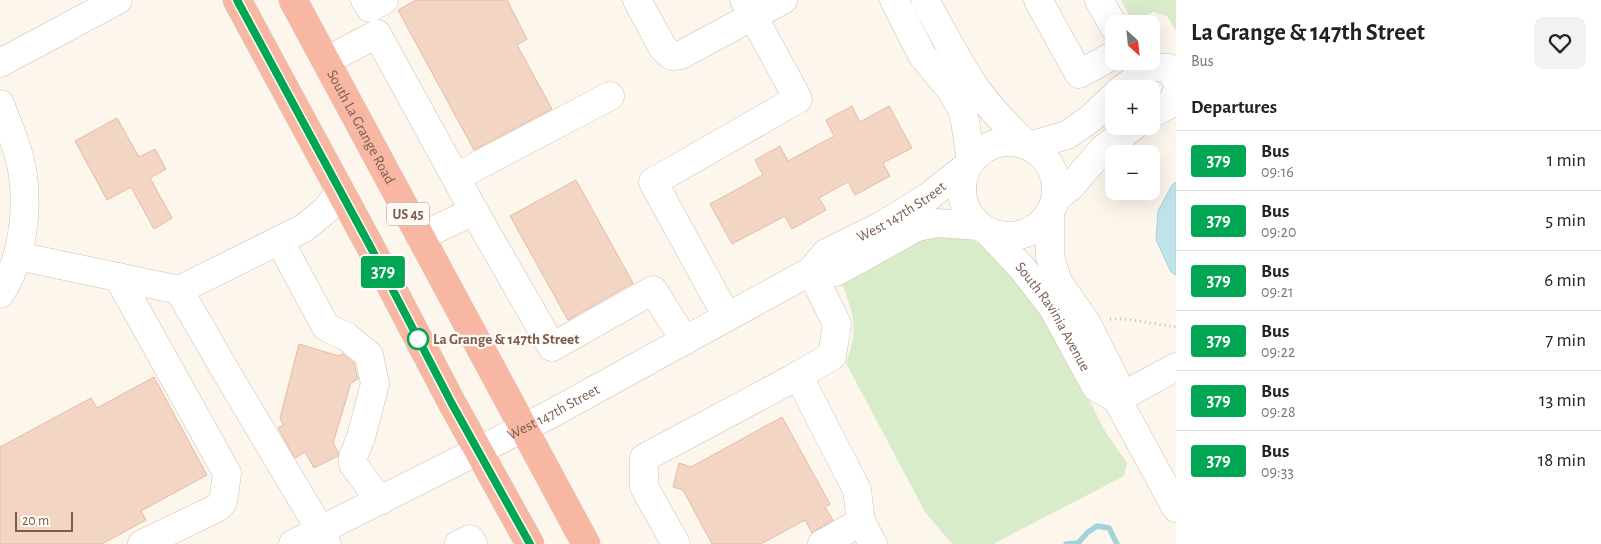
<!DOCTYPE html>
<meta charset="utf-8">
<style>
body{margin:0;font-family:"Alegreya Sans",sans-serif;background:#f2f2f2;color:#222;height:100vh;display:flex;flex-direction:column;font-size:19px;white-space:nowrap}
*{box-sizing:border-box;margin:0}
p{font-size:16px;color:#767676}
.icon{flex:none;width:28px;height:28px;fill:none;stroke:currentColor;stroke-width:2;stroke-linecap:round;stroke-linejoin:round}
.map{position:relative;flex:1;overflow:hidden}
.details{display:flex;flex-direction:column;background:#fff;width:425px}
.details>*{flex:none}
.badge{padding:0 10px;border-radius:4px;font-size:18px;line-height:32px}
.needle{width:32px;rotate:153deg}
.controls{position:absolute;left:1105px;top:15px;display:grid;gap:10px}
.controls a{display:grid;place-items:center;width:55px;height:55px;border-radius:10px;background:#fff;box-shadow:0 5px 20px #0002;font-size:25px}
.scale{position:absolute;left:15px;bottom:12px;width:58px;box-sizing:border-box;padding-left:5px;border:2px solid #7a5c4d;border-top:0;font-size:14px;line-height:18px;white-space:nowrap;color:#7a5c4d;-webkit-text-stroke:4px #fffaf3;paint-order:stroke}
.map>.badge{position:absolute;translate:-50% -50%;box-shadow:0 0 0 2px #fff}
h2{padding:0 15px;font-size:19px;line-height:45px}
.round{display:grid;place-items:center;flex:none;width:52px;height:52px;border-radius:10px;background:#f2f2f2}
.headline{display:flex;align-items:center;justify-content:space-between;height:85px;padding:0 15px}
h1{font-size:24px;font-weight:700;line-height:38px}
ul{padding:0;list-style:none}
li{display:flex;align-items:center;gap:15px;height:60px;padding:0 15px;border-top:1px solid #e0e0e0}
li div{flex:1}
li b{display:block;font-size:19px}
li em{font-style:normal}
li .badge{min-width:55px;font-weight:700;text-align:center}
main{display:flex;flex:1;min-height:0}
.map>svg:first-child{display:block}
</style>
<main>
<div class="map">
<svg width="1176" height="544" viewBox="0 0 1176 544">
<rect width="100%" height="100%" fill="#fdf6ec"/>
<g fill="#d8ecc9">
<polygon points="1121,0 1176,0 1176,31 1167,16 1153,12 1133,22"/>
<path d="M951,235l19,4 24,12 48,56 63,124 22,32 -3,13 -131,68h-41l-27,-32 -79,-149c13,-35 8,-47 -5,-82l84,-42z"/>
</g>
<polygon fill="#bfe3e8" stroke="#a5d3da" points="1176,182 1176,275 1171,272 1156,240 1158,211 1172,185"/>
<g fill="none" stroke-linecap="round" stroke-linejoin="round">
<polyline stroke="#a5d3da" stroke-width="5.5" points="1066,544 1078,543 1088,532 1097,526 1109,528 1117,544"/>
</g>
<g fill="#f3d5c3" stroke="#e6bba3">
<polygon points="416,0 507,0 527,39 517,45 552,109 474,150 398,10"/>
<polygon points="852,106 860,122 889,106 912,148 883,163 890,176 855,195 848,182 819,198 826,210 792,229 785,216 732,244 710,204 763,175 755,160 780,146 788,161 834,136 826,120"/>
<polygon points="117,118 139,157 155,149 166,169 150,178 172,218 154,229 131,187 107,200 75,141"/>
<polygon points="576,180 633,283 568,320 510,216"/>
<polygon points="299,344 339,356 343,354 354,363 358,379 351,383 333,443 338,452 338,456 314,468 305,452 295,458 278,428 283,425 280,418"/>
<polygon points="154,377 207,475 141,511 146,520 102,544 0,544 0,447 91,398 97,408"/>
<polygon points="782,417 830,504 825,507 833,520 812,533 805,520 761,544 712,544 683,490 673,487 679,463 691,467"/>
</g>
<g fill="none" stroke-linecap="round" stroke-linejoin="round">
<g stroke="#d1beb0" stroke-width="29">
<g id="minor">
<polyline points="365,0 370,8 384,0"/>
<polyline points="637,0 663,48 672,56 681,55 753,16 744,0"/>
<polyline points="894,0 922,55 951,90 962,109 965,121 971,161"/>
<path d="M925,0c16,29 31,59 50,87 14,21 33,39 51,58"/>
<polyline points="1038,0 1079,74 1114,55"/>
<polyline points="1099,0 1114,27"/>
<polyline points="326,61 377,34 474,211"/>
<polyline points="0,63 118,0"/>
<polyline points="1122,89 1152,67 1169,68 1176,80"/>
<path d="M0,104c9,23 19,46 23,71 5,38 -1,87 -23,119"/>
<polyline points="1151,114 1172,103 1176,94"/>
<circle cx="1009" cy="189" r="47"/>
<polyline points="1029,146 1067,135 1090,119 1114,96"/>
<polyline points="456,177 610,96"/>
<polyline points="1056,198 1071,186 1103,149 1134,126"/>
<polyline points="1050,213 1050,257 1058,282 1086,322 1115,379 1117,399 1176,508"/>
<path id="s1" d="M989,233l33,35 31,40 43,79 21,12"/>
<polyline points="420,237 474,211 552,347 653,290 685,341"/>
<polyline points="279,240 326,327 347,337 369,355 375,384 361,437 353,457 353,464 380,501"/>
<polyline points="18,256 179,290 304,228 326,210 340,191"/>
<polyline points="811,271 836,272 917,227 937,223 978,226"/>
<polyline points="118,277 227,473 223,502 217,508 142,544"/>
<polyline points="179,290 225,370 321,531 327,544"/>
<polyline points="727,317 653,182 798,99 753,16 783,0"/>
<polyline points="798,375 857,490 861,522 873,544"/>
<polyline points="1117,399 1176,367"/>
<path id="s2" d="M293,544l256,-129 262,-144 15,-18 57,-28 45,-28 38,-30"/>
<polyline points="459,544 470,539 473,544"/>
<polyline points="676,544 644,487 644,458 792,379 832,356 837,324 811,271"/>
<polyline points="822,544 861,522"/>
</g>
</g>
<g stroke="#dad1cd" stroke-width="29">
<g id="highway">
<polyline points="237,0 370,246 452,403 530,544"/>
<path id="s3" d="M293,0l293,544"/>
</g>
</g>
<polyline stroke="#d9b8a5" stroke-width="3" stroke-dasharray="1 4" stroke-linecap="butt" points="1110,319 1125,319 1176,327"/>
<use href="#minor" stroke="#fff" stroke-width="28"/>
<use href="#highway" stroke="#f7b7a3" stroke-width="28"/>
</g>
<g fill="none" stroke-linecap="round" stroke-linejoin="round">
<g stroke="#fff" stroke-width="11">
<polyline id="line" points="237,0 370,246 452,404 530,544"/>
</g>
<use href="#line" stroke="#00a651" stroke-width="8"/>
</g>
<circle fill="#fff" stroke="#00a651" stroke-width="2.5" cx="418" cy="339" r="10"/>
<g text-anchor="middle" stroke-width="4.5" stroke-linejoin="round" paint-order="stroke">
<rect fill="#fffaf3" stroke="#a28b7f" stroke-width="1" x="387" y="202.5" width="42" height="23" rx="4"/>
<g font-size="14" font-weight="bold" fill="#7a5c4d">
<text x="408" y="219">US 45</text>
</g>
<g font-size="15" fill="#7a5c4d" stroke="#fffaf3">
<text dy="5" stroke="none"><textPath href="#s3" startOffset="144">South La Grange Road</textPath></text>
<text dy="5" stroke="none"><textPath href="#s2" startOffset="695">West 147th Street</textPath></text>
<text dy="5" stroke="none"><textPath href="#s1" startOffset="106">South Ravinia Avenue</textPath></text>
<text dy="5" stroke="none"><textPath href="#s2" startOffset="292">West 147th Street</textPath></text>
</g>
<g font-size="15" font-weight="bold" fill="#7a5c4d" stroke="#fffaf3" text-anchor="start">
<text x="433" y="344">La Grange &amp; 147th Street</text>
</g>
</g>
</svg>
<div class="controls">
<a><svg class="needle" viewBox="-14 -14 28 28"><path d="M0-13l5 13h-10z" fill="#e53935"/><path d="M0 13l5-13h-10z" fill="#767676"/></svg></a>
<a>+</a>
<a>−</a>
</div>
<div class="scale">20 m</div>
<b class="badge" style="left:383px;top:272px;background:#00a651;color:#fff">379</b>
</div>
<section class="details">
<div class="headline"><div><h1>La Grange &amp; 147th Street</h1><p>Bus</p></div><a class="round"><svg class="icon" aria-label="heart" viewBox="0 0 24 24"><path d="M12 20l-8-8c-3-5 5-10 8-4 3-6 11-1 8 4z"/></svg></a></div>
<h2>Departures</h2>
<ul>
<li><span class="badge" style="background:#00a651;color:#fff">379</span><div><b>Bus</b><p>09:16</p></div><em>1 min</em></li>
<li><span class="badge" style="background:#00a651;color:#fff">379</span><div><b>Bus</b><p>09:20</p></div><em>5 min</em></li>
<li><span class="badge" style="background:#00a651;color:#fff">379</span><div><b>Bus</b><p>09:21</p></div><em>6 min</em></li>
<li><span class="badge" style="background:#00a651;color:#fff">379</span><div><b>Bus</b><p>09:22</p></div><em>7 min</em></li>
<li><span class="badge" style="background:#00a651;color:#fff">379</span><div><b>Bus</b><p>09:28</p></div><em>13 min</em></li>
<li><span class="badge" style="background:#00a651;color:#fff">379</span><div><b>Bus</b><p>09:33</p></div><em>18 min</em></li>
</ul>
</section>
</main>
